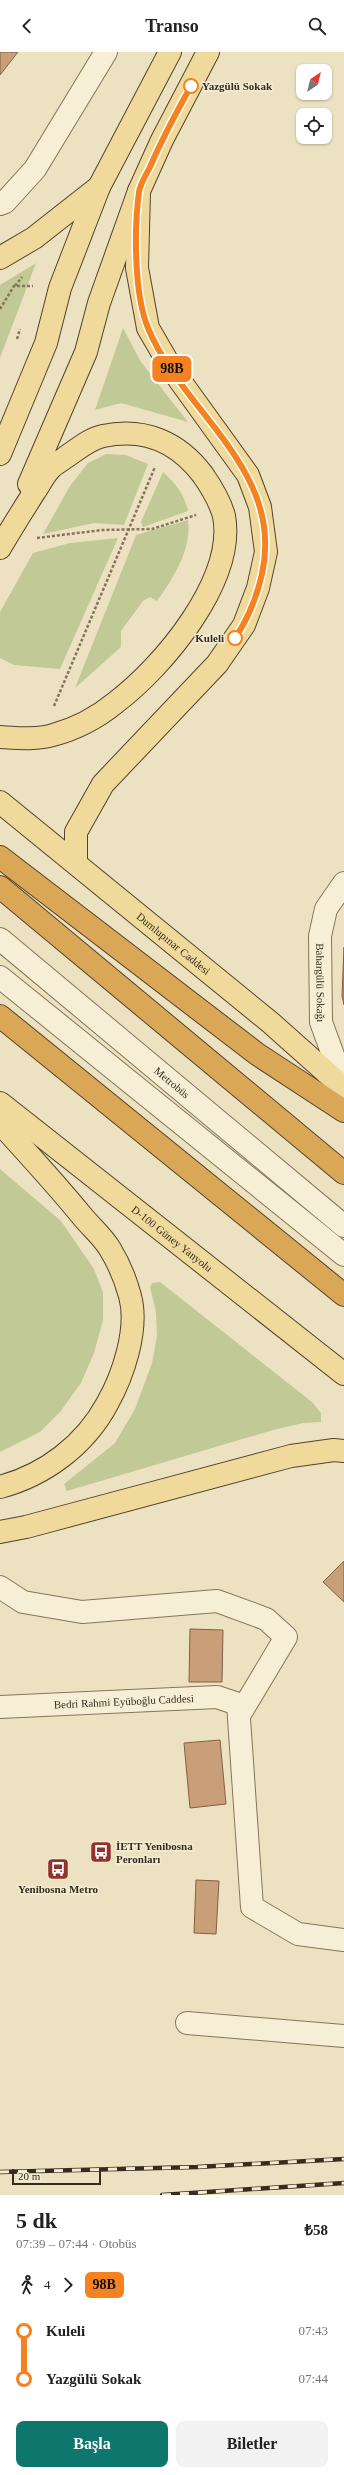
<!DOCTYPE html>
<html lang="tr">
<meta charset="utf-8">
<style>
body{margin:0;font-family:"Times New Roman",serif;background:#f2f2f2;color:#222;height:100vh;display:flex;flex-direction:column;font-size:15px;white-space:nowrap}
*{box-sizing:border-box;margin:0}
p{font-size:13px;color:#767676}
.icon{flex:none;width:22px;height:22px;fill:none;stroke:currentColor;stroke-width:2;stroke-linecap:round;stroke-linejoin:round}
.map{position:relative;height:2143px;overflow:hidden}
.details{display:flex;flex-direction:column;background:#fff;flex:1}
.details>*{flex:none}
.badge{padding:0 8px;border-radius:6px;font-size:14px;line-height:26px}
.needle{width:26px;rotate:35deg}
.tools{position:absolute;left:296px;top:12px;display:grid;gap:8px}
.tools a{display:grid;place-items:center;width:36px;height:36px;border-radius:8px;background:#fff;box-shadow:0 1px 3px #0004;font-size:20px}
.scale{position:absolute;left:12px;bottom:10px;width:89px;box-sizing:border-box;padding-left:4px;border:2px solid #362b1e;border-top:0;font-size:11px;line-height:14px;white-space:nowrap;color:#362b1e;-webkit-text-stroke:3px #f4ecd1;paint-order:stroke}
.map>.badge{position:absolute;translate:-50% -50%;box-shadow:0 0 0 2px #fff}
.legs{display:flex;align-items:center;gap:6px;height:44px;padding:0 16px;font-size:13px}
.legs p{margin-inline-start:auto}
.overview{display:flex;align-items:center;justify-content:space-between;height:68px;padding:0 16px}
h1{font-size:22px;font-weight:700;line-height:30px}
.cta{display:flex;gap:8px;margin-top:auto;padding:8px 16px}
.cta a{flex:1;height:46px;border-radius:8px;background:#0f766e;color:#fff;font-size:16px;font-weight:700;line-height:46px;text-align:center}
.cta a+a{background:#f2f2f2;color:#222}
ul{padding:0 16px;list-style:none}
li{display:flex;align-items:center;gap:14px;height:48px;font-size:15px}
li i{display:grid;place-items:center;width:6px;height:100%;margin:0 5px;background:currentColor}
li i::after{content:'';width:10px;height:10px;margin:-5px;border:3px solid;border-radius:50%;background:#fff}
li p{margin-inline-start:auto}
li:first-child i{background:linear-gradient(#0000 50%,currentColor 0)}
li:last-child i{background:linear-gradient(currentColor 50%,#0000 0)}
header{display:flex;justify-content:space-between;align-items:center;height:52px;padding:0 16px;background:#fff;font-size:18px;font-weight:700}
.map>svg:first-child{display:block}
</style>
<header><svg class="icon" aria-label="back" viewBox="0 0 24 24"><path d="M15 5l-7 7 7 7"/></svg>Transo<svg class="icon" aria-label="search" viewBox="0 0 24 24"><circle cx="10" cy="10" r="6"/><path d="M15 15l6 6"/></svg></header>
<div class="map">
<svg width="344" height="2143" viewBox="0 0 344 2143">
<rect width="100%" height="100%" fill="#ece2c2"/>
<g fill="#c1ca96">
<polygon points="36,211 0,306 0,233"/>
<polygon points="123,276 141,310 188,370 121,351 95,358"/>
<polygon points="106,402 126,403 148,412 124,473 94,471 43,482 70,434 88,411"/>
<path d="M163,420c13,12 21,22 25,39l-45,16 -2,-5z"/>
<path d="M188,468c4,29 -15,59 -31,81l-7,-4 -7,4 -22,30v16l-46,41 61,-153z"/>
<polygon points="118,486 60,617 14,613 0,606 0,560 33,501 70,491"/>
<polygon points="0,1117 61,1169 94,1217 103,1240 103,1268 94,1301 81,1331 60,1360 40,1380 0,1400"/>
<polygon points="160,1230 312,1350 321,1361 321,1370 303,1371 273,1378 67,1439 64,1432 115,1391 135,1357 152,1311 157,1284 156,1260 150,1235 152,1231"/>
</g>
<g fill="#c99f79" stroke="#845f41">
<polygon points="0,0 18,0 0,23"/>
<polygon points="344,895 344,953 342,944"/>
<polygon points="344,1509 344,1550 323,1530"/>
<polygon points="190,1577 223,1578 222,1630 189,1630"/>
<polygon points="220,1688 226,1752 190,1756 184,1691"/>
<polygon points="196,1828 219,1829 216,1882 194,1881"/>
</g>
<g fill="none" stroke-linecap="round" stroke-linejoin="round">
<g stroke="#85745a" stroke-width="24">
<g id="minor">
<polyline points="0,152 5,150 35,117 106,0"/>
<path id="s1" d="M344,831l-18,26 -6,27 1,86 23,63"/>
<path id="s2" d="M0,887l344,287"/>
<polyline points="0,925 344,1203"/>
<polyline points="0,1535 23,1550 82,1560 217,1549 266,1567 286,1585 240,1662"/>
<path id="s3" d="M0,1655l217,-10 21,7 14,203 46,27 46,6"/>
<polyline points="187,1971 344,1984"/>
</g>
</g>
<g stroke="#53422e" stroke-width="24">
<g id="major">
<polyline points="0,206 34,186 99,135"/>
<polyline points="0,402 46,291 60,236 99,135 170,0"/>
<polyline points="29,432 86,300 99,251 139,139 162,88 208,0"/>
<path d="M0,496c11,-19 23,-38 35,-57 5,-7 9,-16 15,-22 4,-5 11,-8 16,-12 12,-8 23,-18 37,-21 42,-9 76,7 100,39 9,13 17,26 21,41 12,64 -61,151 -109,187 -17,14 -40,26 -62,32 -17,5 -36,3 -53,2"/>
<path id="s4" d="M0,750l271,221 73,65"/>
<polyline points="76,811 76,780 103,732 217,612 244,573 258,536 266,500 260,455 248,423 173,319 148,276 137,216 139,139"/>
<path id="s5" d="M0,1051l344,271"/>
<path d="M0,1071c28,31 56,61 82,93 9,11 21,21 28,33 8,13 16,32 20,47 9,33 -7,80 -23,108 -22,41 -62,71 -107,83"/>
<polyline points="0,1480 26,1475 291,1404 334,1398 344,1399"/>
</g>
</g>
<g stroke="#53422e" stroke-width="24">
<g id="highway">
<polyline points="0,805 257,1002 344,1059"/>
<polyline points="0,835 344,1121"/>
<polyline points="0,964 344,1243"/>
</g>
</g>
<g stroke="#85745a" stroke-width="2.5" stroke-dasharray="3 2" stroke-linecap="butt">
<polyline points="15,234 22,225"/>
<polyline points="0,257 14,234 33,234"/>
<polyline points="17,287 20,277"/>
<polyline points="37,486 102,478 152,477 196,463"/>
<polyline points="54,654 155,415"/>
</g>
<use href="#minor" stroke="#f7efd5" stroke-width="22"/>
<use href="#major" stroke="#efda9b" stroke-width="22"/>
<use href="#highway" stroke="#d9a755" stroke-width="22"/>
<g stroke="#362b1e" stroke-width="4.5">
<g id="rail">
<polyline points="0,2120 197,2115 344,2107"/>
<polyline points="162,2143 344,2131"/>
</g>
</g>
<use href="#rail" stroke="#f4ecd1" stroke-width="3" stroke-dasharray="9" stroke-linecap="butt"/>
</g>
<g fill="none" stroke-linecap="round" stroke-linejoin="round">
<g stroke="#fff" stroke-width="9">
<path id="line-1" d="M191,34c-15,27 -29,53 -41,81 -4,8 -10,17 -11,25 -5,37 -5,102 9,136 35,85 137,142 114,246 -5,22 -14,45 -27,64"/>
</g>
<use href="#line-1" stroke="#f58220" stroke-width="6"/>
</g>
<defs>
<g id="bus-square" transform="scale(1.15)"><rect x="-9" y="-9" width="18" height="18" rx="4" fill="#92322c" stroke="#f4ecd1"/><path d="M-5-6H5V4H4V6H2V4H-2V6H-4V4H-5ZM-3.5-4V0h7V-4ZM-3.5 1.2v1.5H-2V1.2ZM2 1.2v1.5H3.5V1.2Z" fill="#fff"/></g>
</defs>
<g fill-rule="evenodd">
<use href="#bus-square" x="101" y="1800"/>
<use href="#bus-square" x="58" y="1817"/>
</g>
<g fill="#fff" stroke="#f58220" stroke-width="2">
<circle cx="191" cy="34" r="7"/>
<circle cx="235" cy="586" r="7"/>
</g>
<g text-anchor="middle" stroke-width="3" stroke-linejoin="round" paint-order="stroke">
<g font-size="11" font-weight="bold" fill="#362b1e" stroke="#f4ecd1" text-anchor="start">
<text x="202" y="38">Yazgülü Sokak</text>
<text x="224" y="590" text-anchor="end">Kuleli</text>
</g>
<g font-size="11" fill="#362b1e" stroke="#f4ecd1">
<text dy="4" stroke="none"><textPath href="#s4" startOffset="224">Dumlupınar Caddesi</textPath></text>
<text dy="4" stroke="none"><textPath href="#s1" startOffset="106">Bahargülü Sokağı</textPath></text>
<text dy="4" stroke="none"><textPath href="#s2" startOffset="224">Metrobüs</textPath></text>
<text dy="4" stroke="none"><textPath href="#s5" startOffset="219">D-100 Güney Yanyolu</textPath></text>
<text dy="4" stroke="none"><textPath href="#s3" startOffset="124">Bedri Rahmi Eyüboğlu Caddesi</textPath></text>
</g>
<g font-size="11" font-weight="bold" fill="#362b1e" stroke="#f4ecd1" text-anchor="start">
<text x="116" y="1798">İETT Yenibosna<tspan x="116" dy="13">Peronları</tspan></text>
<text x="58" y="1841" text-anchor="middle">Yenibosna Metro</text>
</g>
</g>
</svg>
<div class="tools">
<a><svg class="needle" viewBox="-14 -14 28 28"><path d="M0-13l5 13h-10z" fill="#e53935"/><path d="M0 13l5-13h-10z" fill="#767676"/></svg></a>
<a><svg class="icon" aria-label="locate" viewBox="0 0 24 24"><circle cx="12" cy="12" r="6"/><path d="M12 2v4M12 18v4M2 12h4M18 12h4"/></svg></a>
</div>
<div class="scale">20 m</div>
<b class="badge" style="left:172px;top:317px;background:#f58220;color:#111">98B</b>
</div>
<section class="details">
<div class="overview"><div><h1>5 dk</h1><p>07:39 – 07:44 · Otobüs</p></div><b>₺58</b></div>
<div class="legs"><svg class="icon" aria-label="walk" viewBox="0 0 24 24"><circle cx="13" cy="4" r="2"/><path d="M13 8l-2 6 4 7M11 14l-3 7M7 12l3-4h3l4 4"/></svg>4<svg class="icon" aria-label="forward" viewBox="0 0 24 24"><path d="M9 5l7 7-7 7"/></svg><b class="badge" style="background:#f58220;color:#111">98B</b></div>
<ul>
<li><i style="color:#f58220"></i><b>Kuleli</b><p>07:43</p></li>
<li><i style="color:#f58220"></i><b>Yazgülü Sokak</b><p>07:44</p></li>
</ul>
<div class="cta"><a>Başla</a><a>Biletler</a></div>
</section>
